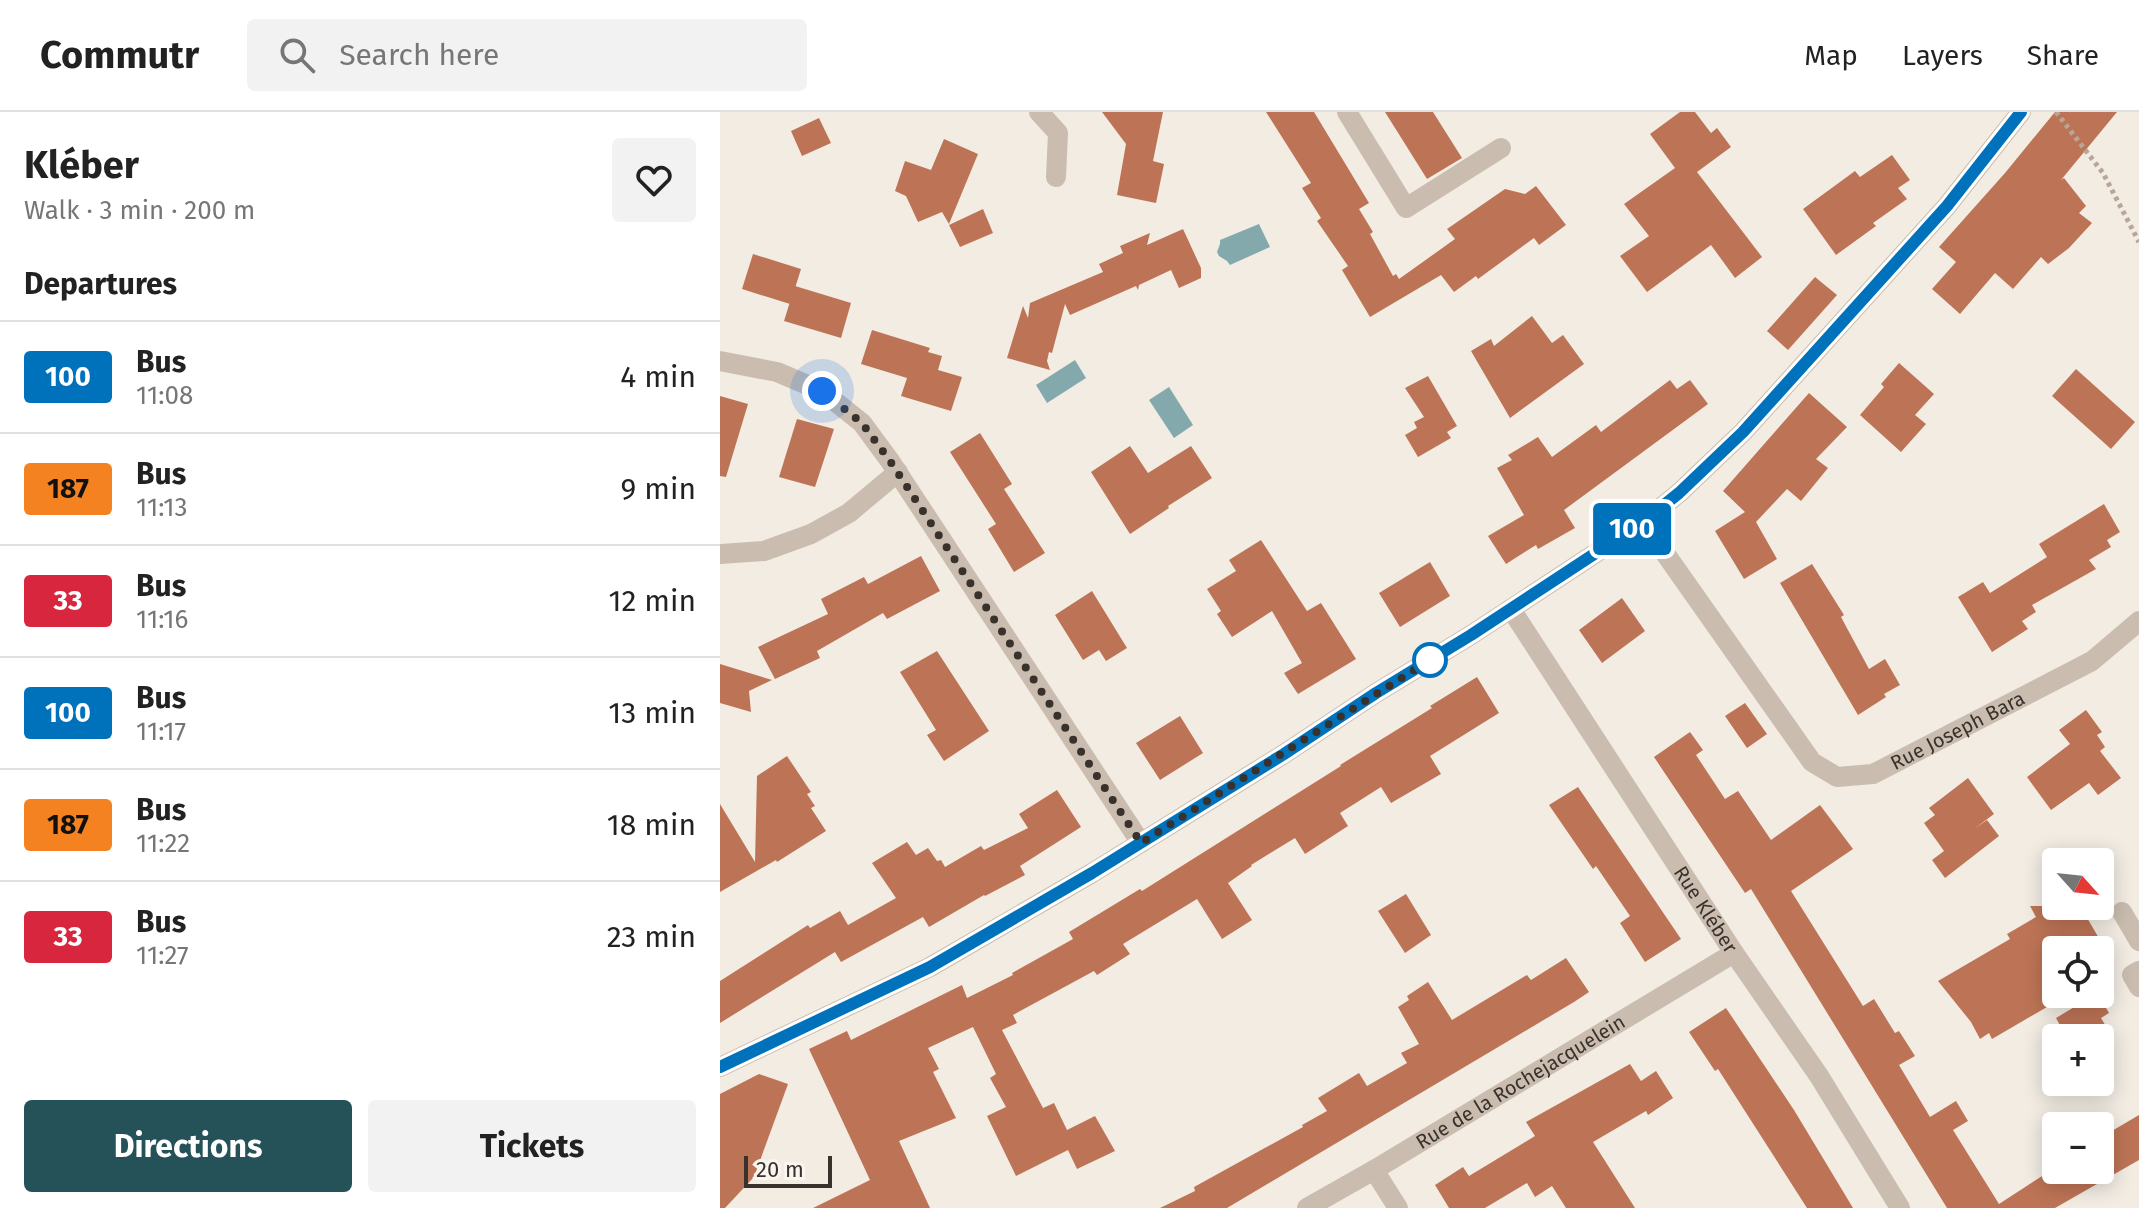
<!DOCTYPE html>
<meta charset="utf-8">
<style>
body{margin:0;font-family:"Fira Sans",sans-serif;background:#f2f2f2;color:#222;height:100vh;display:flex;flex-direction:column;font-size:30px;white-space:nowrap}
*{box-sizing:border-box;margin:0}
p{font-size:26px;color:#767676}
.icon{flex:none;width:44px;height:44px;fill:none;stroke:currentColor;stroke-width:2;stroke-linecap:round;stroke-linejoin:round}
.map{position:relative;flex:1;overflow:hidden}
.sheet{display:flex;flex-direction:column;background:#fff;width:720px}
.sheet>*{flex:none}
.badge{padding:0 16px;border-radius:6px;font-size:28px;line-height:52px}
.needle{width:52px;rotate:117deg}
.buttons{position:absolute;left:1322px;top:736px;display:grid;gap:16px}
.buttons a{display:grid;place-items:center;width:72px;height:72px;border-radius:8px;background:#fff;box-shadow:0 4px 20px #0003;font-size:40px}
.scale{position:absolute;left:24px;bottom:20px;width:88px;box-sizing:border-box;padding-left:8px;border:4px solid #39312c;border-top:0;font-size:22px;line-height:28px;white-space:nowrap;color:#39312c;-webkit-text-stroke:6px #faf5ef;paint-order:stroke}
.you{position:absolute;width:40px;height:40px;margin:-20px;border:6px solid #fff;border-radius:50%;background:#1a73e8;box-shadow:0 0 0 12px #1a73e833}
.map>.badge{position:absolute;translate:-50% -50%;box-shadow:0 0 0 4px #fff}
h2{padding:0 24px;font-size:30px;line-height:72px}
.round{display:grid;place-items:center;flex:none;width:84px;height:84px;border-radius:8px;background:#f2f2f2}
.summary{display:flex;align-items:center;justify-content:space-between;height:136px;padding:0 24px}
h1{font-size:38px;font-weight:700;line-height:60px}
.cta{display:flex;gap:16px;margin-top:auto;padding:16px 24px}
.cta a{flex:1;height:92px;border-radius:8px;background:#255258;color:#fff;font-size:32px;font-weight:700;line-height:92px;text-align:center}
.cta a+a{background:#f2f2f2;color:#222}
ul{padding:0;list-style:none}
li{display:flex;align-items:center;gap:24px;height:112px;padding:0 24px;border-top:2px solid #e0e0e0}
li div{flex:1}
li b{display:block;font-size:30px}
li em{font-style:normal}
li .badge{min-width:88px;font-weight:700;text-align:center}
header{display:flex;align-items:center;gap:48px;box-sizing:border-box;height:112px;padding:0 40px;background:#fff;border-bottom:2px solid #e0e0e0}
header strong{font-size:38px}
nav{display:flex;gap:44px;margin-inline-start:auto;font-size:28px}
.search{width:560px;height:72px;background:#f2f2f2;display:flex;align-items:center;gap:20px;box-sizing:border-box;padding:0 28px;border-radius:8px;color:#767676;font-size:30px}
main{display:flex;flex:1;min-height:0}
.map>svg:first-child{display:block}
</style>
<header>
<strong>Commutr</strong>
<div class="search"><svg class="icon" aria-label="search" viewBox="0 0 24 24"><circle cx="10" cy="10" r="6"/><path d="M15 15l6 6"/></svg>Search here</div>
<nav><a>Map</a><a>Layers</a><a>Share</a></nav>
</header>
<main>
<section class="sheet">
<div class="summary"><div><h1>Kléber</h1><p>Walk · 3 min · 200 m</p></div><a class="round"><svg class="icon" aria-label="heart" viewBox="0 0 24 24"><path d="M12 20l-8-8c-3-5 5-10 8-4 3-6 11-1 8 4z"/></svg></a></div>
<h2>Departures</h2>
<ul>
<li><span class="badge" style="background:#0072bc;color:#fff">100</span><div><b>Bus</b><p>11:08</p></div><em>4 min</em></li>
<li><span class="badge" style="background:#f58220;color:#111">187</span><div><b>Bus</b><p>11:13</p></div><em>9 min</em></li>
<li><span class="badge" style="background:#d7263d;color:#fff">33</span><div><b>Bus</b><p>11:16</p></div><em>12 min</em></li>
<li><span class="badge" style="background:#0072bc;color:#fff">100</span><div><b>Bus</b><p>11:17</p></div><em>13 min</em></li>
<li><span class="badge" style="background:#f58220;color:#111">187</span><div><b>Bus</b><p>11:22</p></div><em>18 min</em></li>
<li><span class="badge" style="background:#d7263d;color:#fff">33</span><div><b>Bus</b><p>11:27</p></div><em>23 min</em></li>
</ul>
<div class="cta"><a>Directions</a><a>Tickets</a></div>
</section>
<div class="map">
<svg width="1419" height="1096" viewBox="0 0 1419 1096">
<rect width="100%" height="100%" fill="#f2ece3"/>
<g fill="#84a9ad">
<polygon points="539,112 550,135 510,153 507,149 499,144 497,140 500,132 500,128"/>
<polygon points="355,248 366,266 327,291 316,273"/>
<polygon points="449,275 473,313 454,326 429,288"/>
</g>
<g fill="#bd7456">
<polygon points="382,0 443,0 433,49 444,52 436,91 397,83 406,32"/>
<polygon points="546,0 594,0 649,91 639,97 653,120 650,122 673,164 676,162 679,167 735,127 727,117 785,77 805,82 816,74 846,113 819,133 814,126 758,167 756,164 734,180 721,163 650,205 622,158 628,154 597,109 601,106 582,76 591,71"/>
<polygon points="665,0 713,0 742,46 707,67"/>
<polygon points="960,0 975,0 991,21 997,16 1011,35 977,60 1042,145 1015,166 991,133 927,180 900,144 929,124 904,92 955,56 930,22"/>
<polygon points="1335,0 1397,0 1341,68 1344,66 1366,94 1359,101 1372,111 1349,136 1328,152 1321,145 1293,177 1275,161 1240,202 1212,177 1236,150 1219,135 1285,61"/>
<polygon points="99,6 111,31 82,44 71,19"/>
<polygon points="224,27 258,42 229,112 222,100 198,110 186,84 175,79 185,49 211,58"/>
<polygon points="1172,43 1190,68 1178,76 1187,87 1153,111 1156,114 1116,143 1083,97 1135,59 1140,65"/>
<polygon points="263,97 273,121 240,135 229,113"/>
<polygon points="463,117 481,156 481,166 459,176 451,158 419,173 418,178 416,174 350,203 345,192 332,241 329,240 327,249 330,258 287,246 303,194 308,206 310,191 383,160 379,152 403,141 400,134 430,121 427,133"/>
<polygon points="33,142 81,157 70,192 22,177"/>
<polygon points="1095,165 1117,183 1068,238 1047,219"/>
<polygon points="75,174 131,191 121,226 64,209"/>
<polygon points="812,204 832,231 843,223 864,252 790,306 751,239 771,227 774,234"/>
<polygon points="152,218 210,236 208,240 222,244 218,258 242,265 231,299 181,284 187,266 141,252"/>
<polygon points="1179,251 1214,282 1195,303 1206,312 1181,340 1140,303 1164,275 1161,272"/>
<polygon points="1356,257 1415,310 1391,337 1332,284"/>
<polygon points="708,264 737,314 727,320 731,326 698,345 685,323 697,316 694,310 704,305 685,276"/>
<polygon points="950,268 957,277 970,268 988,292 844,398 855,416 818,437 816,433 786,452 768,424 804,403 777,356 792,348 788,343 818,325 832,345 876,313 881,320"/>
<polygon points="1089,281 1127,315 1096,347 1108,356 1081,389 1067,377 1036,410 1057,447 1024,467 995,419 1025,400 1003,379"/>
<polygon points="0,284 28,292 6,365 0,364"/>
<polygon points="77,307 114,317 95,375 59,365"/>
<polygon points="260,321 292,372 284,377 325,441 294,460 268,417 276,412 230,340"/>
<polygon points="410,334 428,361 471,334 492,366 448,394 449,396 410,422 371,360"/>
<polygon points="1384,392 1400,420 1387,428 1391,435 1369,448 1376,457 1312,493 1316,500 1302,509 1308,517 1272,540 1238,485 1263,470 1270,481 1327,445 1319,432"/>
<polygon points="541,428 587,499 601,491 636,547 578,582 564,561 582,551 552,499 512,525 497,502 501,499 487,477 516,459 509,448"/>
<polygon points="201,444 220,479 167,507 163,501 97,539 100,546 55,567 38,535 108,502 101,487 144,465 148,472"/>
<polygon points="710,450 730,484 680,515 659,481"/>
<polygon points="1092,452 1124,503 1121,505 1149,557 1165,547 1180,573 1164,582 1166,585 1138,603 1060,471"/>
<polygon points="372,479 407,536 386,549 379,538 363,548 335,503"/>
<polygon points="902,486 925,519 882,551 859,518"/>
<polygon points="217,539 269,619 224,649 207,623 216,618 180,560"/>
<polygon points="0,552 52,568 29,579 31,600 0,591"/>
<polygon points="757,565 779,601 710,644 721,662 671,691 661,675 620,701 628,714 585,742 575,726 531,753 532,754 508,771 532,808 502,827 477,787 403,832 410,842 377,863 374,859 293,903 297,911 282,918 323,996 334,991 347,1018 375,1004 395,1039 357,1057 348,1038 296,1064 267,1004 286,995 270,966 276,962 253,915 208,936 219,957 213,960 236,1006 179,1029 210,1096 93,1096 150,1068 89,937 127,919 131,928 242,873 247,886 293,863 292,861 353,827 349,820 420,777 422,779 621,654 620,653 712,596 710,594"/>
<polygon points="1025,591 1047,622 1027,636 1005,604"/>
<polygon points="1366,598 1382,620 1377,623 1385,635 1380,639 1401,666 1378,683 1369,671 1331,698 1307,665 1350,632 1339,618"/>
<polygon points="460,604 483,641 440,668 416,631"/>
<polygon points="970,620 983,638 976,643 1005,687 1018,679 1051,728 1100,693 1133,737 1071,779 1143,894 1154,887 1175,921 1179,919 1195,944 1179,953 1210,1005 1236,989 1248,1009 1233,1018 1279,1092 1336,1055 1336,1058 1380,1058 1380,1026 1419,1003 1419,1048 1335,1096 1227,1096 1031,777 1025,781 934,645"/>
<polygon points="67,644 91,680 87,682 95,694 91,696 106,719 57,750 56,748 0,780 0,692 35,750 37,664"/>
<polygon points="1248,666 1274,702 1254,717 1267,708 1279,724 1225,766 1212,748 1224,739 1204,711 1215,703 1209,696"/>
<polygon points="858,675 961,827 925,850 900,811 910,804 876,754 873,757 829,693"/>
<polygon points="337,678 361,715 300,754 305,763 265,784 264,783 209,815 203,805 121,850 115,840 0,911 0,869 88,813 90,816 120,799 128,813 176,786 152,751 187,730 196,743 208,736 217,749 221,748 225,755 261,734 264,738 308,716 299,702"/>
<polygon points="686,782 711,823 685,841 658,799"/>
<polygon points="1310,794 1352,794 1359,806 1366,804 1380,828 1362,838 1336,838 1336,882 1342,882 1344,885 1272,927 1269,921 1260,927 1251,910 1218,869 1290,827 1287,822 1316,805"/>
<polygon points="846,846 869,880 854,890 507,1096 440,1096 475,1079 474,1075 583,1015 582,1013 607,999 598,986 639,961 647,974 687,951 681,941 699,932 678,895 689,888 687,884 708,870 732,908 807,863 811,868"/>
<polygon points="1376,882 1378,882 1389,901 1381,906 1393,926 1347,926 1336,906"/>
<polygon points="1006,896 1074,998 1133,1096 1087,1096 998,957 995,959 969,920"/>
<polygon points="910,952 921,969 936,959 953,986 928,1003 926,999 873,1030 915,1096 846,1096 832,1074 815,1085 807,1071 765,1096 729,1096 715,1073 743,1055 749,1064 815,1024 806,1010"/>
<polygon points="39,962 68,972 34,1065 5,1096 0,1096 0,982"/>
</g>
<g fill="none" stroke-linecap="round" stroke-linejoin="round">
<polyline stroke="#b6a799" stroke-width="5" stroke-dasharray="4 4" stroke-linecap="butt" points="1336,0 1383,61 1419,130"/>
<g stroke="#cabdaf" stroke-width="20">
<polyline points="319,0 338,21 336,65"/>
<polyline points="627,0 686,96 781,36"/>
<polyline points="0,249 57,260 102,279 142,311 170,349 421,731"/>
<path id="s1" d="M923,410l169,240 25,15 36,-3 219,-113 47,-40"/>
<polyline points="0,442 44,439 91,422 129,401 178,360"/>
<path id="s2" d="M791,497l223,344 85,123 81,132"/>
<polyline points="1402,800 1419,829"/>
<polyline points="1419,859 1412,863 1419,875"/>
<polyline points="0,955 210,855 372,761 564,642 656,581 751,523 923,410 959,381 1023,320 1227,94 1301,0"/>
<polyline points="654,1058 678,1096"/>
<path id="s3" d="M587,1096l67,-38 360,-217"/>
</g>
</g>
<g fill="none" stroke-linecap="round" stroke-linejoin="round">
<g stroke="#fff" stroke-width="18">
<polyline id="line" points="0,955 210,855 372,761 564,642 656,581 751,523 923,410 959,381 1023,320 1227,94 1301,0"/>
</g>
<use href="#line" stroke="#0072bc" stroke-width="12"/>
<polyline stroke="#39312c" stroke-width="8" stroke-dasharray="0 14.4" points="102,279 142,311 170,349 421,731 710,548"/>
</g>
<circle fill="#fff" stroke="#0072bc" stroke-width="4" cx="710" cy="548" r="16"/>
<g text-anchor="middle" stroke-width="7" stroke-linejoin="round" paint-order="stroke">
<g font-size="20" fill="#39312c" stroke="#faf5ef">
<text dy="7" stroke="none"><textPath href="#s1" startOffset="454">Rue Joseph Bara</textPath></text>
<text dy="7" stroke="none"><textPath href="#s2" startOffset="358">Rue Kléber</textPath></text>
<text dy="7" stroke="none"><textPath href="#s3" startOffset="248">Rue de la Rochejacquelein</textPath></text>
</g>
</g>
</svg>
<div class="buttons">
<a><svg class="needle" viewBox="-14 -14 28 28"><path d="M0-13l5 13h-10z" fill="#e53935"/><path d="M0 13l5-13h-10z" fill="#767676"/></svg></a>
<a><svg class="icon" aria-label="locate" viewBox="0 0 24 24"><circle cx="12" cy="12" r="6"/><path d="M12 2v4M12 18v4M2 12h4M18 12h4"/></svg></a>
<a>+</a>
<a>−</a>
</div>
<div class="scale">20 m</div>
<div class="you" style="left:102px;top:279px"></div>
<b class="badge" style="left:912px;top:417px;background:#0072bc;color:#fff">100</b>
</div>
</main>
